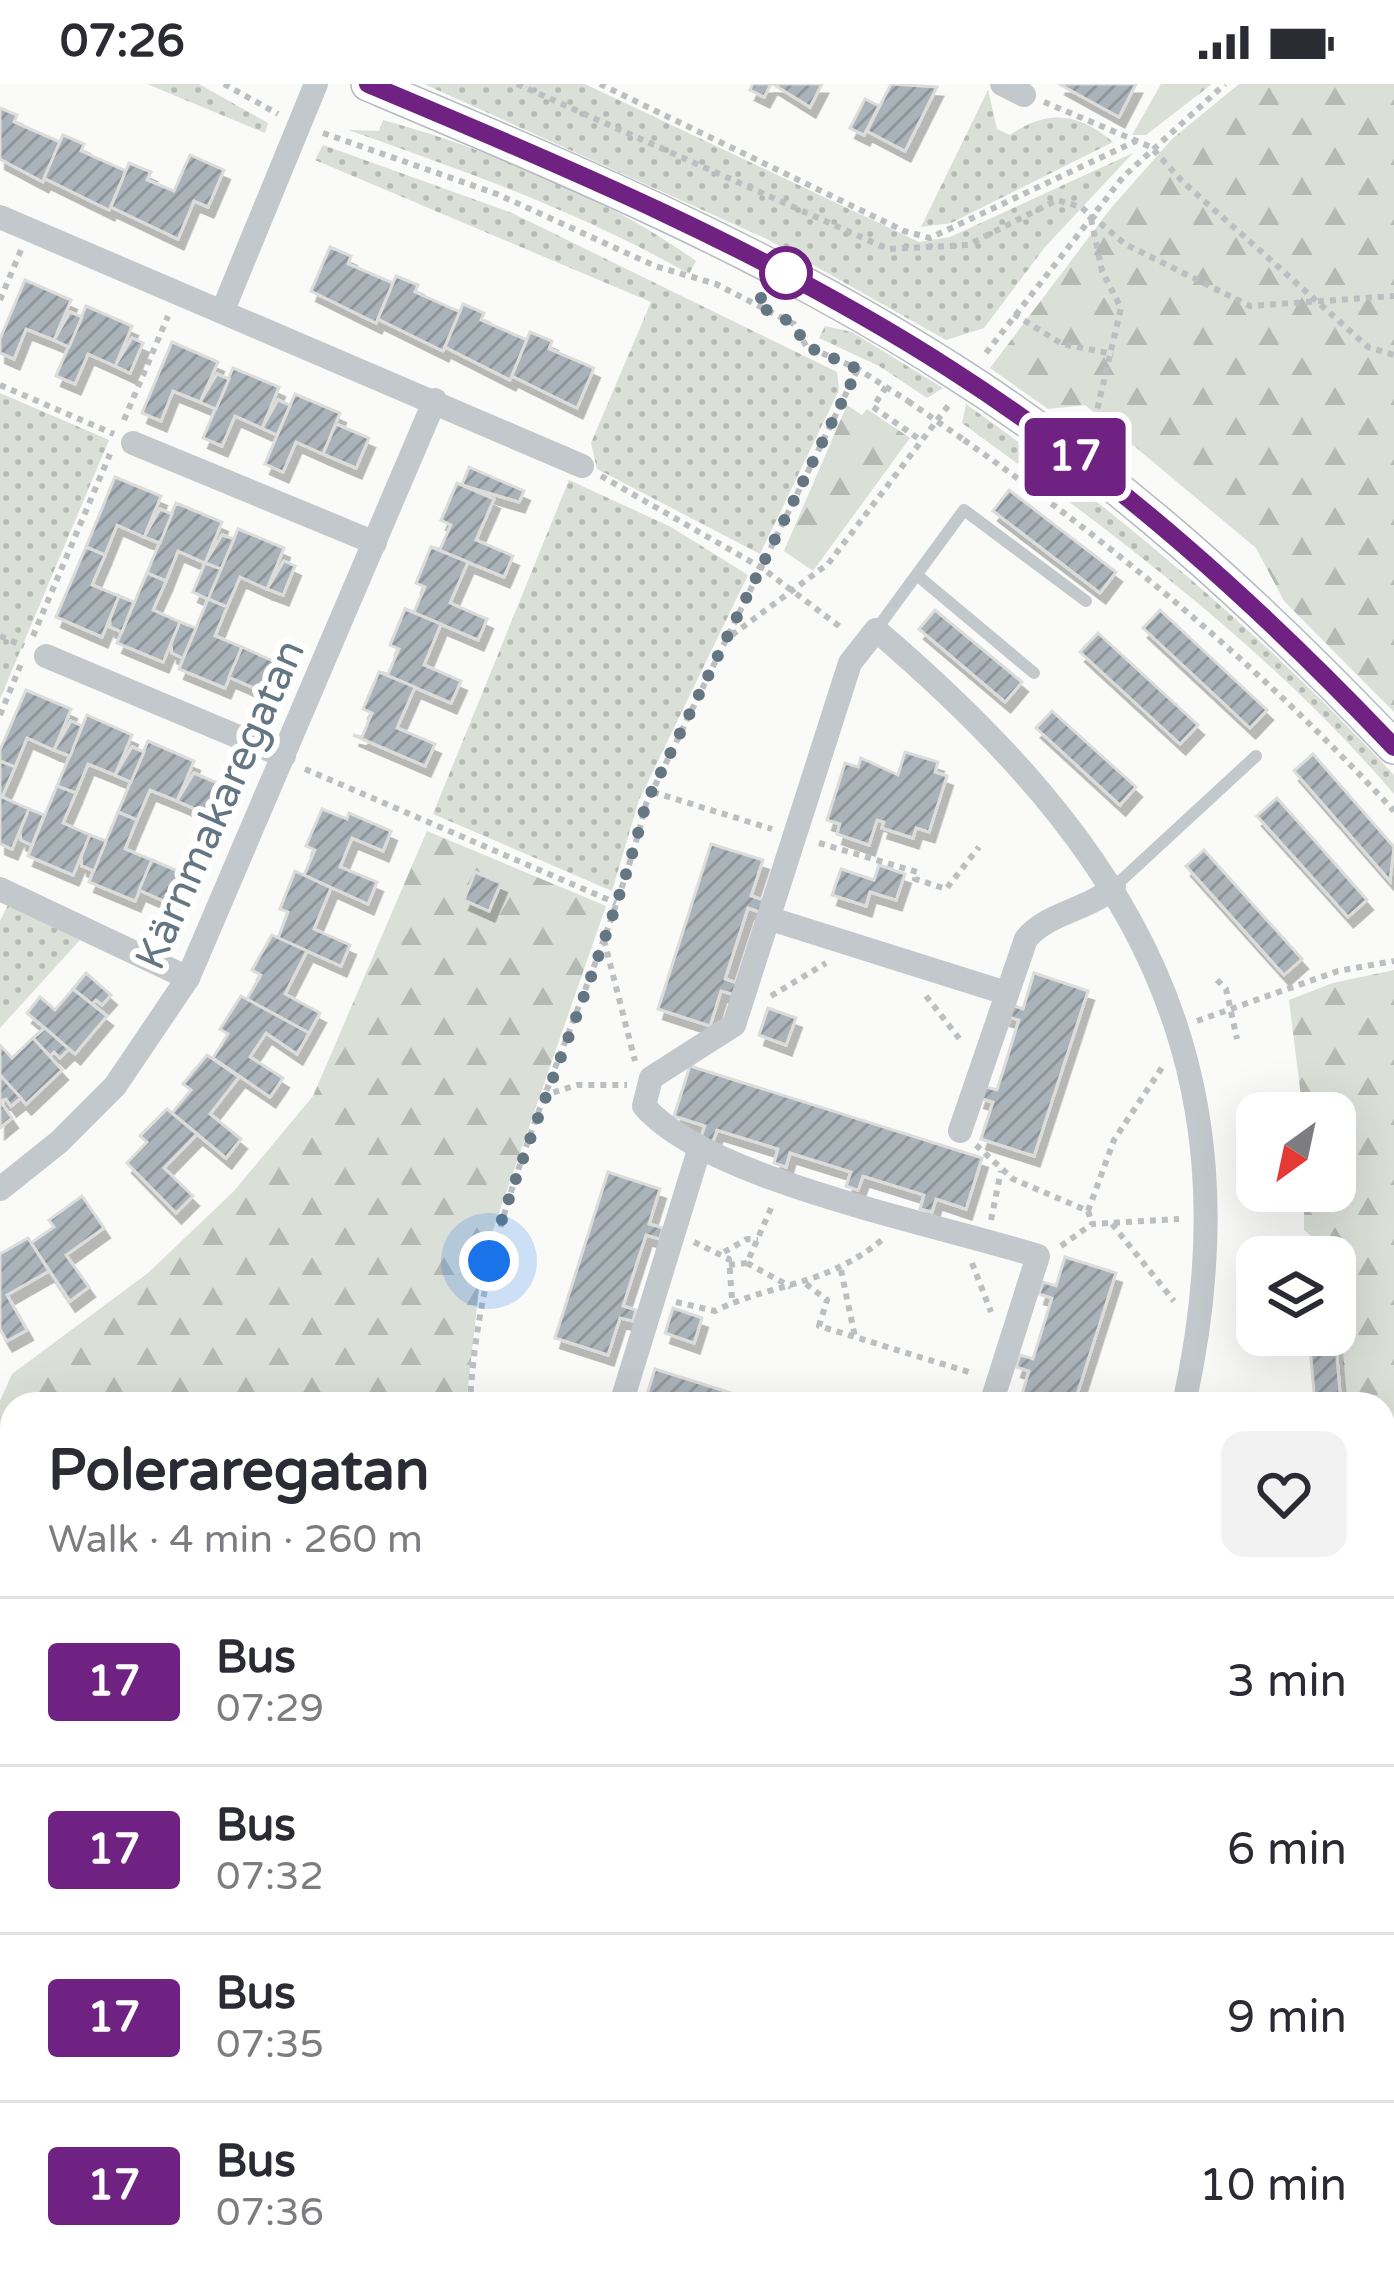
<!DOCTYPE html>
<meta charset="utf-8">
<style>
body{margin:0;font-family:"Varela Round",sans-serif;background:#f2f2f3;color:#2b2b33;height:100vh;display:flex;flex-direction:column;font-size:45px;white-space:nowrap}
*{box-sizing:border-box;margin:0}
p{font-size:39px;color:#7c7c81}
.icon{flex:none;width:66px;height:66px;fill:none;stroke:currentColor;stroke-width:2;stroke-linecap:round;stroke-linejoin:round}
.map{position:relative;flex:1;overflow:hidden}
.sheet{position:absolute;left:0px;top:1308px;width:1395px;height:903px;display:flex;flex-direction:column;background:#fff;border-radius:36px 36px 0 0;box-shadow:0 12px 48px #0002}
.sheet>*{flex:none}
.badge{padding:0 24px;border-radius:9px;font-size:42px;line-height:78px}
.needle{width:78px;rotate:213deg}
.fabs{position:absolute;left:1236px;top:1008px;display:grid;gap:24px}
.fabs a{display:grid;place-items:center;width:120px;height:120px;border-radius:24px;background:#fff;box-shadow:0 12px 48px #0002;font-size:60px}
.you{position:absolute;width:60px;height:60px;margin:-30px;border:9px solid #fff;border-radius:50%;background:#1a73e8;box-shadow:0 0 0 18px #1a73e833}
.map>.badge{position:absolute;translate:-50% -50%;box-shadow:0 0 0 6px #fff}
.round{display:grid;place-items:center;flex:none;width:126px;height:126px;border-radius:24px;background:#f2f2f3}
.summary{display:flex;align-items:center;justify-content:space-between;height:204px;padding:0 48px}
h1{font-size:57px;font-weight:700;line-height:90px}
ul{padding:0;list-style:none}
li{display:flex;align-items:center;gap:36px;height:168px;padding:0 48px;border-top:3px solid #e1e1e2}
li div{flex:1}
li b{display:block;font-size:45px}
li em{font-style:normal}
li .badge{min-width:132px;font-weight:700;text-align:center}
.status{display:flex;justify-content:space-between;align-items:center;height:84px;padding:0 60px;background:#fff;direction:ltr}
.status svg{height:33px;fill:currentColor}
.map>svg:first-child{display:block}
</style>
<div class="status"><b>07:26</b><svg viewBox="0 0 49 12"><path d="M0 12V9h3v3zM5 12V6h3v6zM10 12V3h3v9zM15 12V0h3v12zM26 1h20v11H26zM47 4h2v5h-2z"/></svg></div>
<div class="map">
<svg width="1394" height="2209" viewBox="0 0 1394 2209">
<defs>
<pattern id="grass-dots" width="8" height="8" patternUnits="userSpaceOnUse" patternTransform="scale(3)"><rect width="8" height="8" fill="#dadfd7"/><path d="M2 2h.1M6 6h.1" fill="none" stroke="#b4b9b4" stroke-width="1.8" stroke-linecap="round"/></pattern>
<pattern id="forest-firs" width="22" height="20" patternUnits="userSpaceOnUse" patternTransform="scale(3)"><rect width="22" height="20" fill="#dadfd7"/><path d="M5 1l3.5 6h-7zM16 11l3.5 6h-7z" fill="#b4b9b4"/></pattern>
<pattern id="building-hatch" width="6" height="6" patternUnits="userSpaceOnUse" patternTransform="scale(3)"><rect width="6" height="6" fill="#aab3b9"/><path d="M-1 1l2-2M0 6l6-6M5 7l2-2" fill="none" stroke="#8e969c"/></pattern>
<filter id="shadow"><feDropShadow dx="5.5" dy="10" stdDeviation="0" flood-color="#0004"/></filter>
</defs>
<rect width="100%" height="100%" fill="#fafaf8"/>
<g fill="url(#grass-dots)">
<polygon points="147,0 199,0 268,39 265,49"/>
<polygon points="424,0 585,0 919,158 950,153 1133,69 1045,163 984,244 946,256 767,155"/>
<path d="M988,6l9,39 13,6c36,-25 67,-24 103,7l-162,81 -30,4z"/>
<path d="M383,36c100,27 230,80 313,141l-7,13c-108,-62 -224,-103 -341,-144l31,1z"/>
<polygon points="323,61 512,129 837,288 839,306 760,470 597,385 591,359 651,218 315,76"/>
<polygon points="825,242 852,248 943,304 927,314 879,282 819,254"/>
<polygon points="0,309 109,356 0,615"/>
<path d="M966,320c156,111 298,231 428,371v19c-125,-146 -278,-259 -432,-371z"/>
<polygon points="569,396 671,443 748,491 639,716 612,807 433,730"/>
<polygon points="8,821 80,856 0,944 0,837"/>
<polygon points="1383,1607 1394,1607 1394,1774 1383,1775"/>
<polygon points="1383,1938 1394,1939 1394,2081 1383,2062"/>
</g>
<g fill="url(#forest-firs)">
<polygon points="1161,0 1212,0 1146,51 1132,51"/>
<polygon points="1239,0 1394,0 1394,628 1284,517 1256,464 1085,321 1048,325 990,284 1111,124 1172,55"/>
<polygon points="847,321 862,331 867,325 910,354 813,487 784,467"/>
<polygon points="427,747 606,822 482,1178 466,1320 12,1320 12,1820 0,1764 0,1317 12,1290 148,1189 234,1107 313,1012"/>
<polygon points="1394,886 1394,1443 1383,1415 1383,1320 1346,1320 1335,1173 1304,1146 1304,1107 1335,1107 1335,1029 1303,1029 1289,916 1333,899"/>
<polygon points="1394,1553 1394,1607 1383,1607 1383,1554"/>
<polygon points="1394,1774 1394,1939 1383,1938 1383,1775"/>
<polygon points="1383,2090 1394,2101 1394,2209 1082,2209 1085,2199 1383,2199"/>
<polygon points="72,2199 309,2199 306,2209 73,2209"/>
</g>
<g fill="url(#building-hatch)" stroke="#dcdcda" stroke-width="3" filter="url(#shadow)">
<polygon points="753,0 771,0 764,13 750,6"/>
<polygon points="773,0 822,0 810,23"/>
<polygon points="891,0 937,3 905,67 867,47"/>
<polygon points="1059,0 1136,0 1119,33"/>
<polygon points="865,15 879,22 864,51 850,44"/>
<polygon points="0,24 17,31 14,38 60,58 43,98 0,75"/>
<polygon points="63,51 84,60 81,67 126,87 109,126 44,94"/>
<polygon points="190,71 224,86 208,123 194,117 178,155 111,123 129,79 151,88 147,96 174,107"/>
<polygon points="330,163 351,172 348,180 393,199 376,239 311,207"/>
<polygon points="396,192 418,201 415,208 460,228 443,267 378,235"/>
<polygon points="25,196 71,216 54,256 26,245 14,275 0,269 0,255"/>
<polygon points="463,220 484,229 481,236 527,256 510,296 445,263"/>
<polygon points="86,222 132,242 115,282 88,270 75,300 56,292"/>
<polygon points="70,228 82,233 69,263 54,256"/>
<polygon points="530,248 552,257 549,265 594,284 577,324 512,292"/>
<polygon points="132,254 143,259 130,289 115,282"/>
<polygon points="172,258 218,278 200,318 173,307 161,337 142,329"/>
<polygon points="233,284 279,303 262,344 235,332 222,362 203,354"/>
<polygon points="217,290 229,295 216,325 200,318"/>
<polygon points="295,310 340,329 323,370 296,358 283,388 265,380"/>
<polygon points="278,316 290,321 277,351 262,344"/>
<polygon points="336,340 369,354 356,384 323,370"/>
<polygon points="469,383 524,407 519,418 462,401"/>
<polygon points="115,393 161,412 144,453 117,441 105,471 86,463"/>
<polygon points="457,399 494,415 476,456 513,472 504,493 431,463 440,465 451,441 441,436"/>
<polygon points="1009,406 1116,488 1100,509 993,427"/>
<polygon points="176,419 222,438 205,479 178,467 166,497 147,489"/>
<polygon points="160,425 172,430 160,459 144,453"/>
<polygon points="238,445 284,464 267,505 240,493 227,523 208,515"/>
<polygon points="222,451 234,455 221,485 205,479"/>
<polygon points="86,463 105,471 92,501 119,512 102,553 56,533"/>
<polygon points="431,463 468,478 450,519 487,535 478,556 405,525 414,528 425,503 416,499"/>
<polygon points="284,477 295,482 283,511 267,505"/>
<polygon points="205,479 221,485 208,515 193,508"/>
<polygon points="147,489 166,497 153,526 180,538 163,578 117,559"/>
<polygon points="119,512 134,518 122,548 110,543 110,535"/>
<polygon points="208,515 227,523 215,552 242,563 225,604 179,585"/>
<polygon points="405,525 441,540 424,581 461,597 451,619 379,588 388,590 399,565 390,561"/>
<polygon points="935,526 1022,598 1005,618 919,545"/>
<polygon points="1160,526 1267,626 1250,644 1143,544"/>
<polygon points="180,538 196,544 183,574 172,569 171,560"/>
<polygon points="1098,549 1198,641 1180,660 1080,568"/>
<polygon points="242,563 275,578 263,608 229,593"/>
<polygon points="379,588 415,603 397,644 435,660 425,682 353,651 362,653 372,629 363,625"/>
<polygon points="26,606 71,625 54,666 27,654 15,683 0,677 0,666"/>
<polygon points="1052,627 1136,703 1120,721 1036,644"/>
<polygon points="87,631 132,651 115,691 88,680 76,709 57,702"/>
<polygon points="71,637 82,642 70,672 54,666"/>
<polygon points="148,657 194,677 177,717 150,706 137,736 118,728"/>
<polygon points="132,663 144,668 131,698 115,691"/>
<polygon points="905,668 938,678 935,688 947,692 929,748 916,744 913,754 882,744 884,738 877,736 869,761 837,750 840,740 827,736 845,679 858,683 861,674 898,691"/>
<polygon points="1313,670 1394,763 1390,797 1294,687"/>
<polygon points="0,677 15,683 2,713 29,725 12,765 0,760"/>
<polygon points="194,689 222,701 209,731 177,717"/>
<polygon points="57,702 76,709 63,739 90,751 73,791 28,772"/>
<polygon points="1277,714 1367,816 1348,833 1257,732"/>
<polygon points="29,725 44,731 32,761 21,756 20,747"/>
<polygon points="322,725 347,735 349,729 391,747 383,767 352,754 340,783 377,798 368,820 304,791 315,766 306,762"/>
<polygon points="118,728 137,736 125,765 152,776 135,817 89,798"/>
<polygon points="90,751 106,757 94,787 82,782 81,773"/>
<polygon points="711,760 763,776 751,812 767,817 763,829 748,824 725,895 740,900 736,911 721,907 710,942 658,925"/>
<polygon points="1204,766 1302,875 1284,891 1186,782"/>
<polygon points="152,776 185,790 173,821 139,806"/>
<polygon points="879,781 905,790 896,816 870,808 866,822 832,811 841,785 874,796"/>
<polygon points="295,787 331,804 314,845 350,861 341,882 278,854 288,828 280,825"/>
<polygon points="475,788 501,799 489,827 464,816"/>
<polygon points="272,851 307,867 285,910 320,929 309,949 247,915 261,891 252,886"/>
<polygon points="86,889 111,911 102,921 96,916 92,920 73,905"/>
<polygon points="1034,889 1088,907 1034,1072 981,1055 993,1018 979,1014 983,1002 997,1006 1019,936 1005,932 1009,920 1023,925"/>
<polygon points="73,905 107,932 75,970 27,929 40,913 55,926"/>
<polygon points="241,912 309,949 297,970 266,949 250,973 283,994 270,1013 213,974 228,950 220,945"/>
<polygon points="768,924 796,934 786,961 759,951"/>
<polygon points="45,944 69,965 60,974 54,968 50,972 33,954"/>
<polygon points="33,954 62,986 26,1020 0,991 0,961 12,974"/>
<polygon points="207,971 239,993 210,1030 241,1055 226,1074 172,1029 191,1006 183,1000"/>
<polygon points="690,982 982,1074 966,1125 936,1115 932,1128 920,1125 924,1111 863,1092 858,1106 846,1102 851,1088 790,1069 786,1083 774,1079 778,1065 717,1046 712,1060 700,1056 705,1042 674,1032"/>
<polygon points="0,991 21,1014 11,1022 6,1015 0,1017"/>
<polygon points="0,1017 12,1034 0,1044"/>
<polygon points="167,1025 197,1050 164,1084 193,1112 176,1129 127,1079 147,1058 140,1052"/>
<polygon points="608,1088 660,1105 649,1140 663,1144 660,1155 646,1151 623,1222 636,1226 633,1237 620,1234 608,1271 555,1254"/>
<polygon points="82,1112 104,1144 66,1171 89,1203 70,1217 31,1159 54,1143 49,1136"/>
<polygon points="28,1154 49,1187 7,1211 27,1246 7,1257 0,1245 0,1170"/>
<polygon points="1065,1173 1116,1189 1074,1320 1019,1320 1029,1287 1016,1283 1020,1271 1033,1275 1052,1214 1039,1210 1043,1198 1056,1202"/>
<polygon points="673,1224 702,1234 694,1259 665,1249"/>
<polygon points="1309,1251 1335,1251 1341,1320 1315,1320"/>
<polygon points="655,1285 766,1320 644,1320"/>
<polygon points="0,2011 6,2023 12,2023 12,2053 0,2055"/>
<polygon points="7,2126 12,2167 1,2168 4,2192 0,2193 0,2127"/>
<polygon points="762,2199 819,2199 816,2209 759,2209"/>
<polygon points="903,2199 930,2199 928,2209 900,2209"/>
<polygon points="1054,2199 1081,2199 1078,2209 1051,2209"/>
</g>
<g fill="none" stroke-linecap="round" stroke-linejoin="round">
<g stroke="#b3babf" stroke-width="36">
<path id="secondary" d="M368,0c199,84 400,168 582,285 165,104 310,237 444,378"/>
</g>
<g stroke="#bbbfc2" stroke-width="6" stroke-dasharray="6 6" stroke-linecap="butt">
<polyline points="224,0 278,30"/>
<polyline points="517,0 888,165 968,161 1057,116 1081,123 1125,160 1250,222 1394,212"/>
<polyline points="600,0 904,147 930,154 1136,57"/>
<polyline points="1044,18 1151,63 1182,97 1368,263 1394,271"/>
<polyline points="323,49 497,110 655,182 716,200 794,240 806,262 858,285 908,317"/>
<polyline points="1091,135 1102,187 1121,224 1095,335 1128,369"/>
<polyline points="0,216 21,166"/>
<polyline points="1014,230 1062,260 1113,270"/>
<polyline points="986,269 1123,93 1225,0"/>
<polyline points="0,301 114,350"/>
<polyline points="886,303 873,323 922,357"/>
<polyline points="124,336 168,232"/>
<path d="M964,356c158,111 299,229 430,371"/>
<polyline points="601,392 762,484 843,545"/>
<polyline points="732,551 828,480 951,318"/>
<polyline points="0,552 24,562"/>
<polyline points="33,552 110,370"/>
<polyline points="0,631 21,580"/>
<polyline points="305,685 616,819"/>
<polyline points="653,708 772,745"/>
<polyline points="819,759 917,788 915,795 946,805 979,763"/>
<polyline points="604,856 635,977"/>
<polyline points="1217,896 1226,905 1237,955"/>
<polyline points="771,912 826,879"/>
<polyline points="926,912 962,958"/>
<polyline points="1197,937 1338,887 1394,877"/>
<polyline points="542,1012 577,1001 627,1001"/>
<polyline points="976,1061 1013,1095 1088,1127 1092,1140"/>
<polyline points="1088,1127 1114,1056 1163,982"/>
<polyline points="991,1136 1001,1087"/>
<polyline points="1112,1140 1174,1217"/>
<polyline points="694,1158 729,1175 732,1215"/>
<polyline points="1061,1162 1092,1140 1179,1135"/>
<polyline points="724,1168 747,1155 758,1156"/>
<polyline points="747,1179 791,1203"/>
<polyline points="972,1179 991,1228"/>
<polyline points="729,1181 747,1179 772,1122"/>
<polyline points="841,1186 855,1253"/>
<polyline points="806,1200 827,1216 819,1242 972,1289"/>
<path d="M676,1218l39,9c59,-29 107,-23 167,-71"/>
<path d="M470,1320c10,-214 126,-397 176,-600l212,-435"/>
<polyline points="578,1320 598,1317"/>
<polyline points="1383,1482 1394,1481"/>
<polyline points="1383,2070 1394,2089"/>
<polyline points="595,2199 599,2209"/>
<polyline points="313,2209 315,2199"/>
<polyline points="363,2209 392,2199"/>
<polyline points="662,2209 681,2199"/>
</g>
<g stroke="#c3c8cc" stroke-width="12">
<polyline points="918,492 1034,589"/>
<polyline points="876,546 964,426 1086,517"/>
<polyline points="1114,803 1256,672"/>
</g>
<g stroke="#c3c8cc" stroke-width="24">
<polyline points="1002,0 1024,11"/>
<polyline points="0,133 582,382"/>
<polyline points="223,226 316,0"/>
<polyline points="133,359 375,459"/>
<polyline points="46,572 284,672"/>
<polyline points="0,805 188,894"/>
<polyline points="771,835 1006,909"/>
<path d="M960,1047l66,-192c21,-26 62,-29 88,-52"/>
<polyline points="0,1105 59,1058 115,1002 188,894 435,316"/>
<polyline points="621,1320 699,1066"/>
<path d="M991,1320l47,-148c-100,-32 -331,-76 -394,-150l7,-28 83,-53 116,-362 26,-33c255,218 384,429 308,774"/>
<polyline points="1383,1514 1394,1513"/>
<polyline points="455,2199 478,2209"/>
<polyline points="734,2209 737,2199"/>
<polyline points="871,2209 874,2199"/>
</g>
<use href="#secondary" stroke="#fff" stroke-width="33"/>
<polyline stroke="#bbbfc2" stroke-width="6" stroke-dasharray="6 6" stroke-linecap="butt" points="908,317 964,356"/>
</g>
<g fill="none" stroke-linecap="round" stroke-linejoin="round">
<g stroke="#fff" stroke-width="27">
<path id="line" d="M368,0c199,83 400,168 582,285 164,105 310,237 444,378"/>
</g>
<use href="#line" stroke="#702283" stroke-width="18"/>
<path stroke="#657683" stroke-width="12" stroke-dasharray="0 21.6" d="M489,1177c46,-154 118,-302 157,-458l212,-434 -52,-23 -12,-22 -39,-20 31,-31"/>
</g>
<circle fill="#fff" stroke="#702283" stroke-width="6" cx="786" cy="189" r="24"/>
<g text-anchor="middle" stroke-width="12" stroke-linejoin="round" paint-order="stroke">
<g font-size="42" fill="#657683" stroke="#fff">
<text transform="translate(219 720) rotate(-66)" y="15">Kärnmakaregatan</text>
</g>
</g>
</svg>
<div class="fabs">
<a><svg class="needle" viewBox="-14 -14 28 28"><path d="M0-13l5 13h-10z" fill="#e53935"/><path d="M0 13l5-13h-10z" fill="#7c7c81"/></svg></a>
<a><svg class="icon" aria-label="layers" viewBox="0 0 24 24"><path d="M12 4l9 5-9 5-9-5zM3 14l9 5 9-5"/></svg></a>
</div>
<div class="you" style="left:489px;top:1177px"></div>
<b class="badge" style="left:1075px;top:373px;background:#702283;color:#fff">17</b>
<section class="sheet">
<div class="summary"><div><h1>Poleraregatan</h1><p>Walk · 4 min · 260 m</p></div><a class="round"><svg class="icon" aria-label="heart" viewBox="0 0 24 24"><path d="M12 20l-8-8c-3-5 5-10 8-4 3-6 11-1 8 4z"/></svg></a></div>
<ul>
<li><span class="badge" style="background:#702283;color:#fff">17</span><div><b>Bus</b><p>07:29</p></div><em>3 min</em></li>
<li><span class="badge" style="background:#702283;color:#fff">17</span><div><b>Bus</b><p>07:32</p></div><em>6 min</em></li>
<li><span class="badge" style="background:#702283;color:#fff">17</span><div><b>Bus</b><p>07:35</p></div><em>9 min</em></li>
<li><span class="badge" style="background:#702283;color:#fff">17</span><div><b>Bus</b><p>07:36</p></div><em>10 min</em></li>
</ul>
</section>
</div>
